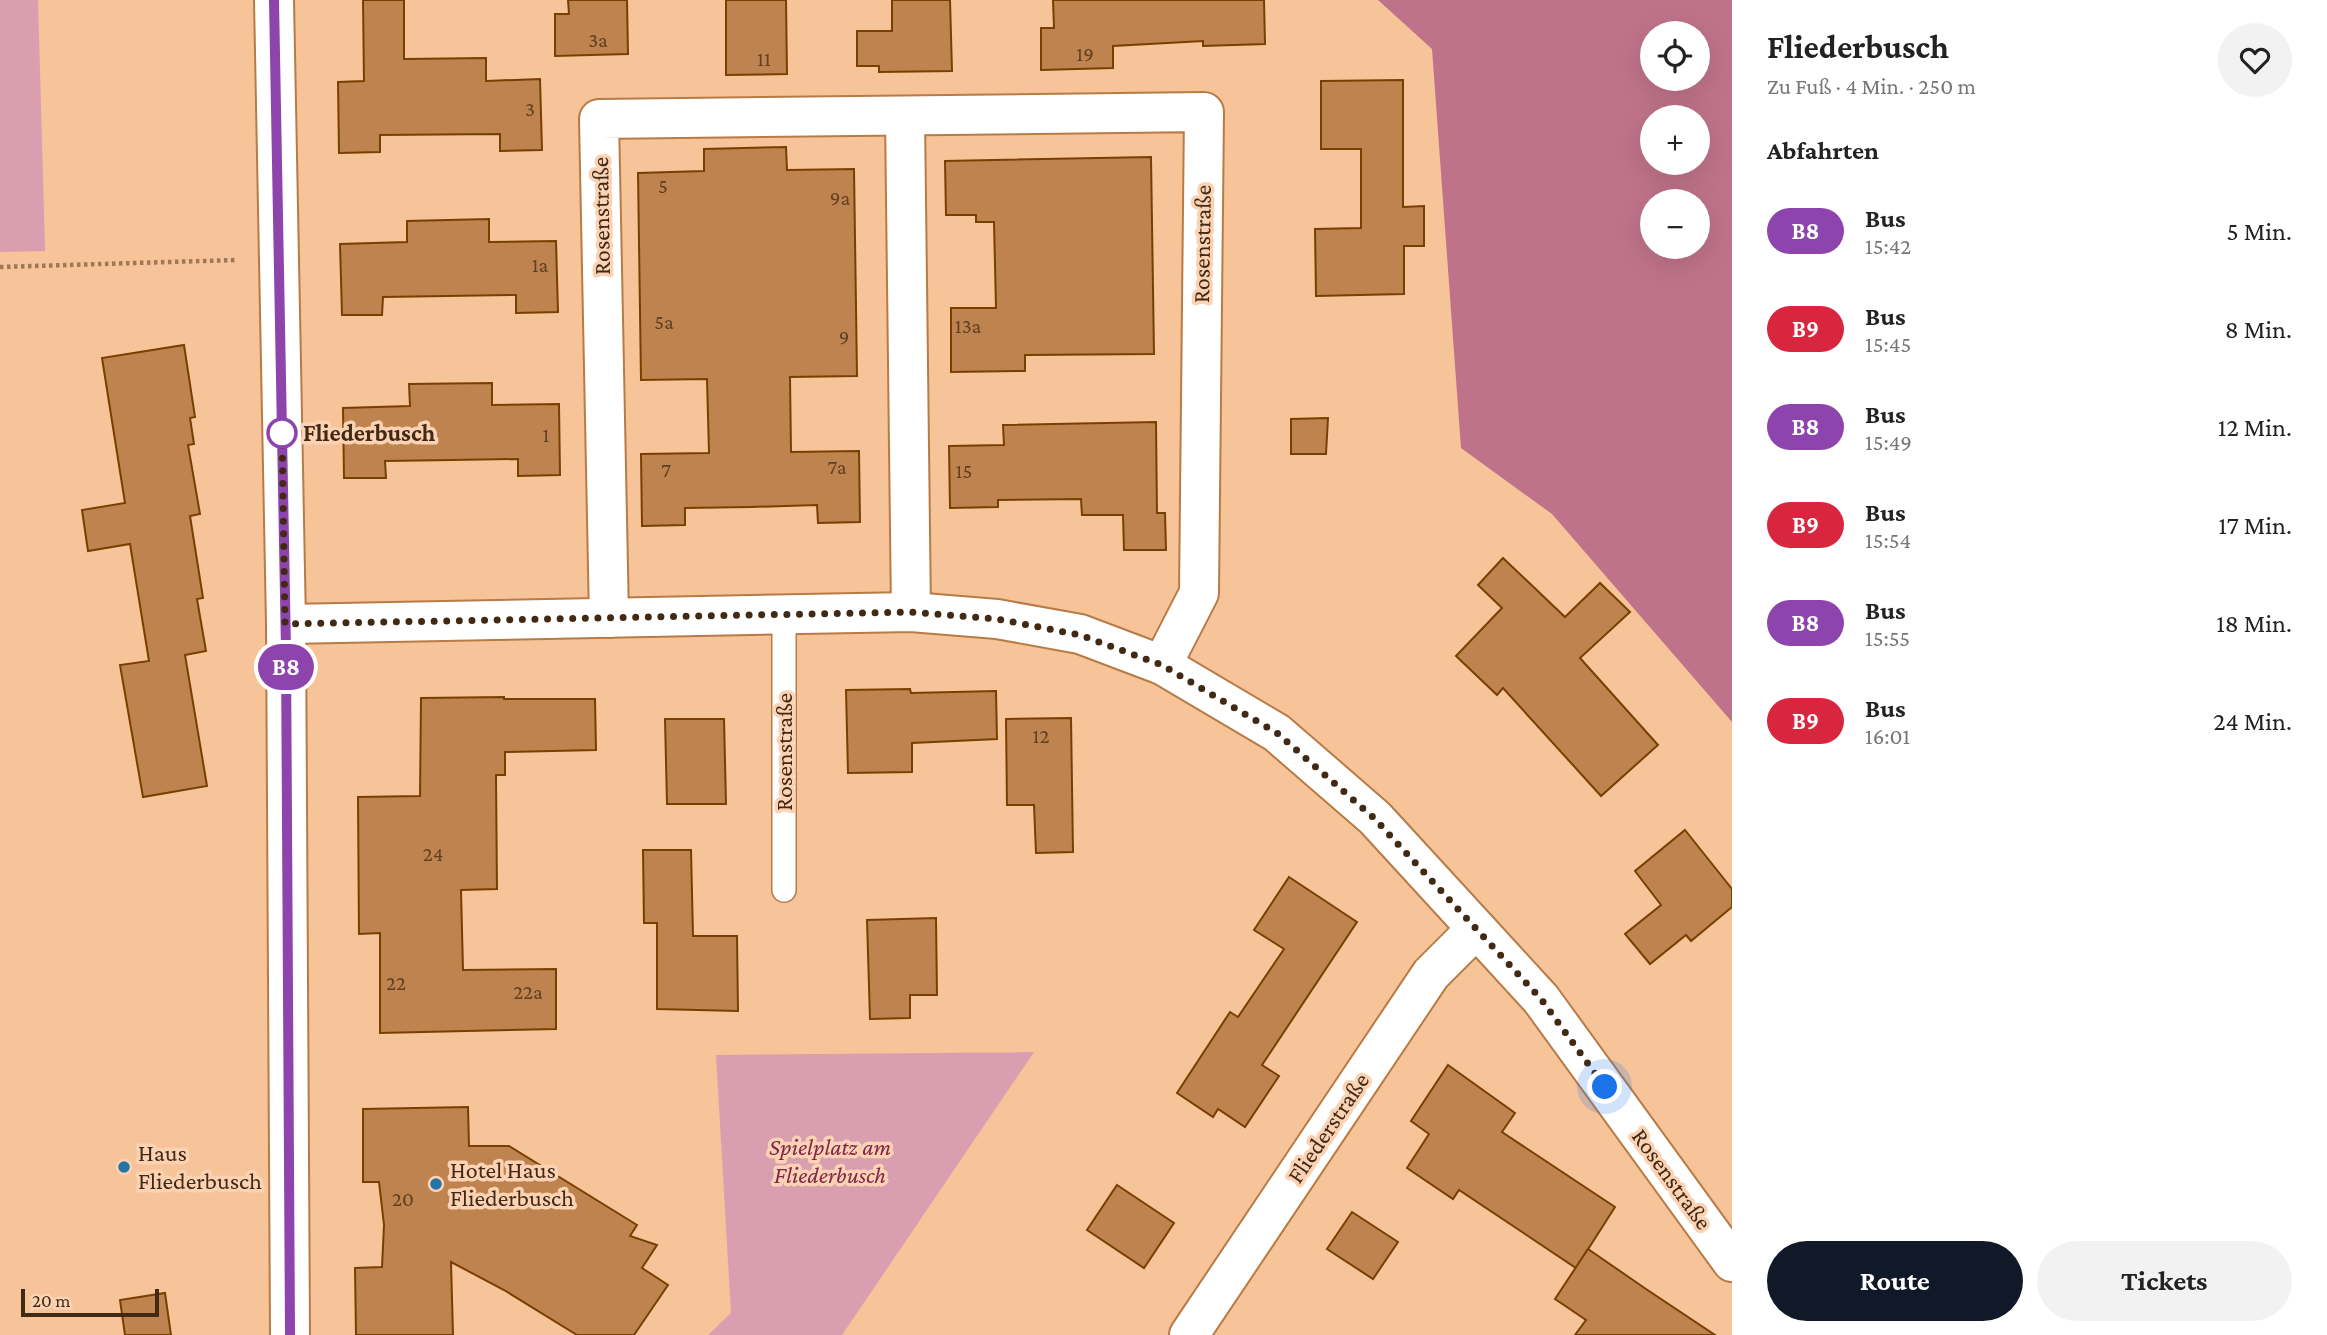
<!DOCTYPE html>
<html lang="de">
<meta charset="utf-8">
<style>
body{margin:0;font-family:"Crimson Pro",serif;background:#f2f2f2;color:#222;height:100vh;display:flex;flex-direction:column;font-size:26px;white-space:nowrap}
*{box-sizing:border-box;margin:0}
p{font-size:23px;color:#767676}
.icon{flex:none;width:38px;height:38px;fill:none;stroke:currentColor;stroke-width:2;stroke-linecap:round;stroke-linejoin:round}
.map{position:relative;flex:1;overflow:hidden}
.drawer{display:flex;flex-direction:column;background:#fff;width:595px}
.drawer>*{flex:none}
.badge{padding:0 14px;border-radius:23px;font-size:24px;line-height:46px}
.buttons{position:absolute;left:1640px;top:21px;display:grid;gap:14px}
.buttons a{display:grid;place-items:center;width:70px;height:70px;border-radius:50%;background:#fff;box-shadow:0 7px 28px #0002;font-size:35px}
.scale{position:absolute;left:21px;bottom:18px;width:138px;box-sizing:border-box;padding-left:7px;border:4px solid #422913;border-top:0;font-size:19px;line-height:24px;white-space:nowrap;color:#422913;-webkit-text-stroke:5px #fbd3b4;paint-order:stroke}
.you{position:absolute;width:35px;height:35px;margin:-18px;border:5px solid #fff;border-radius:50%;background:#1a73e8;box-shadow:0 0 0 10px #1a73e833}
.map>.badge{position:absolute;translate:-50% -50%;box-shadow:0 0 0 4px #fff}
h2{padding:0 35px;font-size:26px;line-height:63px}
.round{display:grid;place-items:center;flex:none;width:74px;height:74px;border-radius:37px;background:#f2f2f2}
.summary{display:flex;align-items:center;justify-content:space-between;height:119px;padding:0 35px}
h1{font-size:33px;font-weight:700;line-height:52px}
.cta{display:flex;gap:14px;margin-top:auto;padding:14px 35px}
.cta a{flex:1;height:80px;border-radius:42px;background:#111827;color:#fff;font-size:28px;font-weight:700;line-height:80px;text-align:center}
.cta a+a{background:#f2f2f2;color:#222}
ul{padding:0;list-style:none}
li{display:flex;align-items:center;gap:21px;height:98px;padding:0 35px}
li div{flex:1}
li b{display:block;font-size:26px}
li em{font-style:normal}
li .badge{min-width:77px;font-weight:700;text-align:center}
main{display:flex;flex:1;min-height:0}
.map>svg:first-child{display:block}
</style>
<main>
<div class="map">
<svg width="1732" height="1335" viewBox="0 0 1732 1335">
<rect width="100%" height="100%" fill="#f7c399"/>
<g fill="#d99fb0">
<polygon points="0,0 38,0 45,251 0,252"/>
<polygon points="1034,1052 842,1335 708,1335 731,1313 716,1055"/>
</g>
<path fill="#bf738a" fill-rule="evenodd" d="M1378,0h354v722l-180,-208 -91,-66 -29,-399zM1652,33h46v46h-46zM1652,117h46v46h-46zM1652,201h46v46h-46z"/>
<g fill="#bf834f" stroke="#774000" stroke-width="2">
<polygon points="363,0 404,0 404,59 486,58 486,81 540,79 542,150 500,151 500,134 380,135 380,152 339,153 338,82 364,81"/>
<polygon points="568,0 627,0 628,54 555,56 555,14 569,14"/>
<polygon points="726,0 786,0 787,74 726,75"/>
<polygon points="892,0 950,0 952,71 879,72 879,66 857,66 857,31 892,31"/>
<polygon points="1053,0 1264,0 1265,44 1203,46 1203,41 1113,46 1113,68 1041,70 1041,28 1054,28"/>
<polygon points="1403,80 1403,207 1424,206 1424,246 1404,246 1404,294 1316,296 1315,229 1361,228 1361,149 1321,149 1321,81"/>
<polygon points="786,147 787,170 854,169 857,376 790,377 791,452 859,451 860,522 818,523 817,505 751,507 685,508 685,525 642,526 641,454 709,453 707,379 641,380 638,173 704,171 704,149"/>
<polygon points="1151,157 1154,354 1025,355 1025,371 951,372 951,308 996,308 994,222 976,222 976,215 946,215 945,161"/>
<polygon points="489,219 489,242 556,241 558,312 516,313 516,295 383,297 382,315 342,315 340,244 407,242 407,221"/>
<polygon points="184,345 195,417 190,418 194,444 188,445 200,514 190,516 203,598 197,599 206,651 185,655 207,786 143,797 120,665 149,661 130,544 88,551 82,510 125,503 102,358"/>
<polygon points="492,383 492,405 559,404 560,475 518,476 518,459 452,460 385,461 386,478 344,478 343,408 410,406 409,384"/>
<polygon points="1328,418 1326,454 1291,454 1291,419"/>
<polygon points="1156,422 1157,513 1165,513 1166,550 1124,550 1123,515 1082,515 1081,499 998,500 998,507 950,508 949,446 1004,445 1003,425"/>
<polygon points="1503,558 1565,617 1600,583 1630,612 1580,658 1658,745 1601,796 1503,688 1497,695 1456,656 1502,608 1478,585"/>
<polygon points="910,689 911,693 996,691 997,739 912,743 912,772 848,773 846,690"/>
<polygon points="504,697 504,699 595,699 596,750 505,752 505,775 496,775 497,889 461,890 463,970 556,969 556,1029 380,1033 380,933 359,934 358,797 420,796 421,698"/>
<polygon points="1071,718 1073,852 1036,853 1034,805 1007,805 1006,719"/>
<polygon points="665,719 724,719 726,804 667,804"/>
<polygon points="1685,830 1732,889 1732,907 1691,941 1686,935 1650,964 1625,934 1661,905 1635,871"/>
<polygon points="643,850 691,850 693,936 737,936 738,1011 657,1009 657,923 644,923"/>
<polygon points="1289,877 1357,922 1262,1065 1279,1076 1245,1127 1218,1109 1213,1117 1177,1093 1230,1012 1238,1017 1284,949 1254,930"/>
<polygon points="936,918 937,995 910,995 910,1018 870,1019 867,920"/>
<polygon points="1448,1065 1515,1113 1502,1132 1615,1207 1576,1268 1459,1190 1453,1199 1407,1168 1429,1134 1411,1121"/>
<polygon points="468,1107 469,1146 509,1146 637,1225 630,1236 657,1245 642,1268 668,1285 634,1335 577,1335 504,1290 451,1262 453,1335 356,1335 355,1268 382,1267 384,1225 379,1182 363,1182 363,1109"/>
<polygon points="1117,1185 1174,1223 1144,1268 1087,1230"/>
<polygon points="1352,1212 1398,1242 1373,1279 1327,1249"/>
<polygon points="1588,1249 1646,1289 1715,1335 1575,1335 1586,1320 1555,1299"/>
<polygon points="165,1293 171,1335 125,1335 120,1300"/>
</g>
<g fill="none" stroke-linecap="round" stroke-linejoin="round">
<g stroke="#b77b46" stroke-width="26">
<polyline id="service" points="784,890 784,615"/>
</g>
<g stroke="#b77b46" stroke-width="42">
<g id="minor">
<polyline points="274,0 286,624 290,1335"/>
<polyline points="905,116 911,612"/>
<polyline points="609,618 599,119 1204,112 1199,593 1162,665"/>
<polyline points="286,624 911,612 997,619 1080,634 1162,665 1277,733 1375,818 1541,999 1732,1262"/>
<polyline points="1189,1335 1431,974 1476,929"/>
</g>
</g>
<polyline stroke="#9e7857" stroke-width="4.5" stroke-dasharray="3.5 3.5" stroke-linecap="butt" points="0,267 236,260"/>
<use href="#service" stroke="#fff" stroke-width="23"/>
<use href="#minor" stroke="#fff" stroke-width="38"/>
</g>
<g fill="none" stroke-linecap="round" stroke-linejoin="round">
<g stroke="#fff" stroke-width="16">
<polyline id="line" points="274,0 286,650 290,1335"/>
</g>
<use href="#line" stroke="#8e44ad" stroke-width="10"/>
<polyline stroke="#422913" stroke-width="7" stroke-dasharray="0 12.6" points="282,433 285,624 911,612 997,619 1080,635 1162,665 1277,733 1374,818 1541,999 1605,1087"/>
</g>
<circle fill="#fff" stroke="#8e44ad" stroke-width="3.5" cx="282" cy="433" r="14"/>
<g fill="#2375a6" stroke="#fbd3b4" stroke-width="2.5">
<circle cx="124" cy="1167" r="7"/>
<circle cx="436" cy="1184" r="7"/>
</g>
<g text-anchor="middle" stroke-width="7" stroke-linejoin="round" paint-order="stroke">
<g font-size="21" fill="#614022">
<text x="598" y="47">3a</text>
<text x="1085" y="61">19</text>
<text x="764" y="66">11</text>
<text x="530" y="116">3</text>
<text x="663" y="193">5</text>
<text x="840" y="205">9a</text>
<text x="540" y="272">1a</text>
<text x="664" y="329">5a</text>
<text x="968" y="333">13a</text>
<text x="844" y="344">9</text>
<text x="546" y="442">1</text>
<text x="837" y="474">7a</text>
<text x="666" y="477">7</text>
<text x="964" y="478">15</text>
<text x="1041" y="743">12</text>
<text x="433" y="861">24</text>
<text x="396" y="990">22</text>
<text x="528" y="999">22a</text>
<text x="403" y="1206">20</text>
</g>
<g font-size="24" fill="#422913" stroke="#fbd3b4">
<text transform="translate(601 216) rotate(-91)" y="8">Rosenstraße</text>
<text transform="translate(1202 244) rotate(-89)" y="8">Rosenstraße</text>
<text transform="translate(784 752) rotate(-90)" y="8">Rosenstraße</text>
<text transform="translate(1328 1128) rotate(-56)" y="8">Fliederstraße</text>
<text transform="translate(1672 1179) rotate(54)" y="8">Rosenstraße</text>
</g>
<g font-size="24" font-weight="bold" fill="#422913" stroke="#fbd3b4" text-anchor="start">
<text x="303" y="441">Fliederbusch</text>
</g>
<g font-size="24" font-style="italic" fill="#82264a" stroke="#fbd3b4">
<text x="830" y="1155">Spielplatz am<tspan x="830" dy="28">Fliederbusch</tspan></text>
</g>
<g font-size="24" fill="#422913" stroke="#fbd3b4" text-anchor="start">
<text x="138" y="1161">Haus<tspan x="138" dy="28">Fliederbusch</tspan></text>
<text x="450" y="1178">Hotel Haus<tspan x="450" dy="28">Fliederbusch</tspan></text>
</g>
</g>
</svg>
<div class="buttons">
<a><svg class="icon" aria-label="locate" viewBox="0 0 24 24"><circle cx="12" cy="12" r="6"/><path d="M12 2v4M12 18v4M2 12h4M18 12h4"/></svg></a>
<a>+</a>
<a>−</a>
</div>
<div class="scale">20 m</div>
<div class="you" style="left:1605px;top:1087px"></div>
<b class="badge" style="left:286px;top:667px;background:#8e44ad;color:#fff">B8</b>
</div>
<section class="drawer">
<div class="summary"><div><h1>Fliederbusch</h1><p>Zu Fuß · 4 Min. · 250 m</p></div><a class="round"><svg class="icon" aria-label="heart" viewBox="0 0 24 24"><path d="M12 20l-8-8c-3-5 5-10 8-4 3-6 11-1 8 4z"/></svg></a></div>
<h2>Abfahrten</h2>
<ul>
<li><span class="badge" style="background:#8e44ad;color:#fff">B8</span><div><b>Bus</b><p>15:42</p></div><em>5 Min.</em></li>
<li><span class="badge" style="background:#d7263d;color:#fff">B9</span><div><b>Bus</b><p>15:45</p></div><em>8 Min.</em></li>
<li><span class="badge" style="background:#8e44ad;color:#fff">B8</span><div><b>Bus</b><p>15:49</p></div><em>12 Min.</em></li>
<li><span class="badge" style="background:#d7263d;color:#fff">B9</span><div><b>Bus</b><p>15:54</p></div><em>17 Min.</em></li>
<li><span class="badge" style="background:#8e44ad;color:#fff">B8</span><div><b>Bus</b><p>15:55</p></div><em>18 Min.</em></li>
<li><span class="badge" style="background:#d7263d;color:#fff">B9</span><div><b>Bus</b><p>16:01</p></div><em>24 Min.</em></li>
</ul>
<div class="cta"><a>Route</a><a>Tickets</a></div>
</section>
</main>
